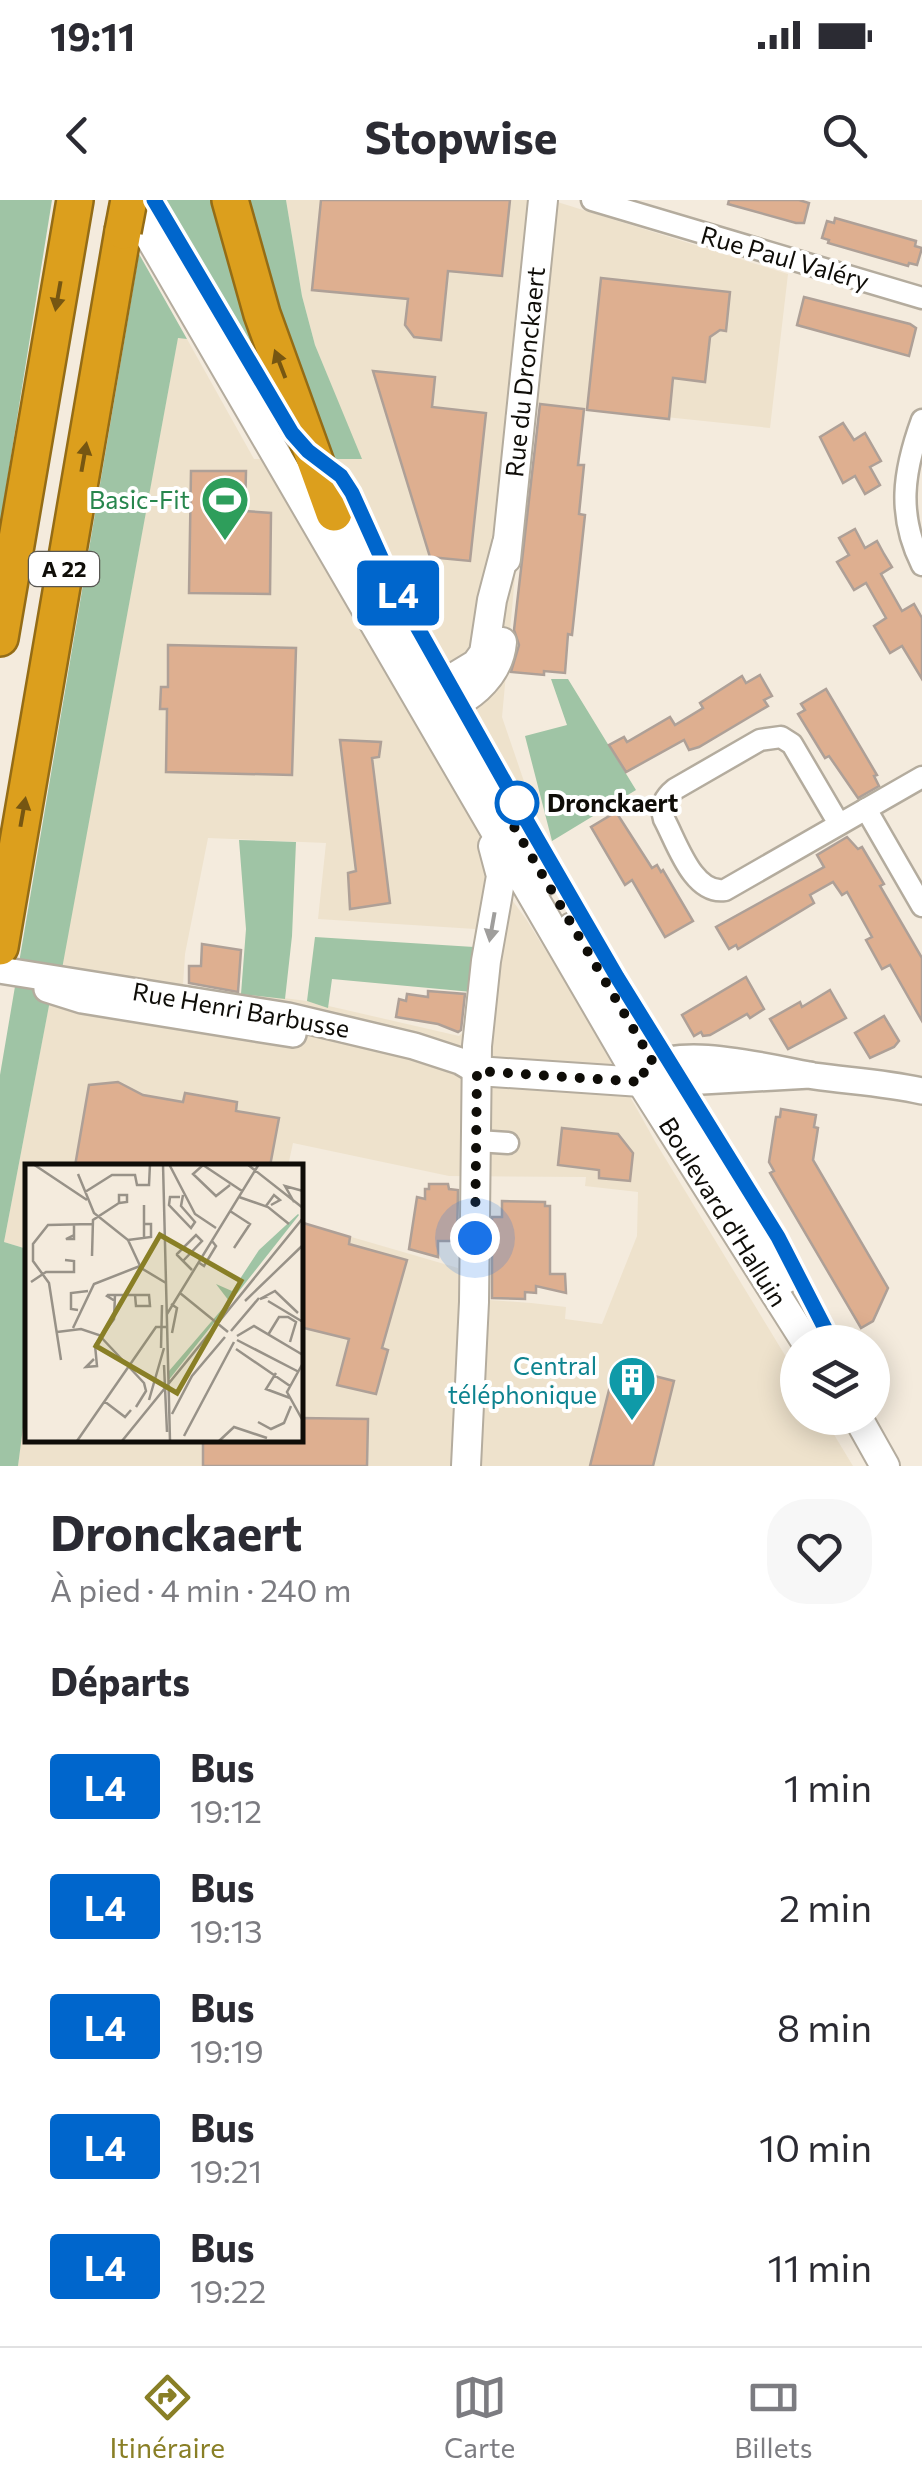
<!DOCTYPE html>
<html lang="fr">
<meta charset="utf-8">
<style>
body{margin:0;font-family:Commissioner,sans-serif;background:#f7f7f7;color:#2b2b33;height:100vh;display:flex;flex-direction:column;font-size:38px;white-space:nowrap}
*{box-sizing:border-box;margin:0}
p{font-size:32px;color:#7c7c81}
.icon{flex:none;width:55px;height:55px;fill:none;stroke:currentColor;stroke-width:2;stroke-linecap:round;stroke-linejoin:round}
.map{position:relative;height:1266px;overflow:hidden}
.panel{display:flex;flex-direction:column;background:#fff;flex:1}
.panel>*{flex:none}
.badge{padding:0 20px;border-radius:8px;font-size:35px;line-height:65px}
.tools{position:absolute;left:780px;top:1125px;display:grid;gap:20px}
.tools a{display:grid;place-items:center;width:110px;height:110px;border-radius:50%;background:#fff;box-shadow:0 5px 25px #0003;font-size:50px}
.you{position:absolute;width:50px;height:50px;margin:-25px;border:8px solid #fff;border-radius:50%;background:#1a73e8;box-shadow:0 0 0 15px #1a73e833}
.map>.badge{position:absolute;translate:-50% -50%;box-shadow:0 0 0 5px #fff}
h2{padding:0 50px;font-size:38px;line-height:90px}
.round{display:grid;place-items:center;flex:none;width:105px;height:105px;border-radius:40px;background:#f7f7f7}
.head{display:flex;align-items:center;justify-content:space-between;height:170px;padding:0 50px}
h1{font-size:48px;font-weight:700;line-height:75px}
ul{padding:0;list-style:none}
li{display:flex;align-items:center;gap:30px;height:120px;padding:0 50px}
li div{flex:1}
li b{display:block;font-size:38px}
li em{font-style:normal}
li .badge{min-width:110px;font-weight:700;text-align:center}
.status{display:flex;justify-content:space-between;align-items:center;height:70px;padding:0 50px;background:#fff;direction:ltr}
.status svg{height:28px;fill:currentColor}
header{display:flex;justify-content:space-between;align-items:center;height:130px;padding:0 50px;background:#fff;font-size:45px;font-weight:700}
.tabs{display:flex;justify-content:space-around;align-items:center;height:140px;border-top:2px solid #e1e1e2;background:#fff;font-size:28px;color:#7c7c81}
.tabs a{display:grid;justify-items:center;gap:5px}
.tabs .current{color:#897f26}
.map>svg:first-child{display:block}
</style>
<div class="status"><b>19:11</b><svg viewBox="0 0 49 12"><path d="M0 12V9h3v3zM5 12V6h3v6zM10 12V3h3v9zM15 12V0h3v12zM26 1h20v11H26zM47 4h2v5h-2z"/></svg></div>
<header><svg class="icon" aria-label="back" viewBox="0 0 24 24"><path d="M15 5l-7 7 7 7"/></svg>Stopwise<svg class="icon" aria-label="search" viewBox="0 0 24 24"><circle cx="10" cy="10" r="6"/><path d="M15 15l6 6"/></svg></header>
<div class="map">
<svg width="922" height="1266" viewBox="0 0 922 1266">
<rect width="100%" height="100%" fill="#f4ebdd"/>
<path fill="#eee2cc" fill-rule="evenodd" d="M286,0h265l237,74 -18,154 -239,-25 -29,314 42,123 -57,26 39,53 45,72 85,152 141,232 1,43h26l29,48h-835l9,-77 1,49h272v-216l158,46v43l31,-11 42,3 35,4 -1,12 37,5 35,-88 1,-44 -53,-6 1,-9 -137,-1 -156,-33 -5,23h-260l-1,83 -23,-7 52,-274 12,-34 110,-597 9,2 67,120h107l-46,-114 -13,-49zM208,638l118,5 -8,76 157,10 -6,97 -10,10 -152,-35 -124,-16 2,-31z"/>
<g fill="#9fc4a5">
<polygon points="0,0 52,0 0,325"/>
<polygon points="165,0 286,0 302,96 315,145 362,259 328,259 279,198"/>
<polygon points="139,54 187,139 178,138 62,769 56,769 4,1042 27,1049 28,1189 18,1266 0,1266 0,875"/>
<polygon points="551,479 568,479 636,590 552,641 525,536 567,525"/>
<polygon points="239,640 296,642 292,736 285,799 241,794 246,729"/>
<polygon points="315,737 474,747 472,792 332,779 328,808 307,801"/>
</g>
<g fill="#deaf90" stroke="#aea097" stroke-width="2.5">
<polygon points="321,0 510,0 502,76 448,71 441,140 414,137 405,125 408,99 312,90"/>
<polygon points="729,0 799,0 809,3 804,23 796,23 728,4"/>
<polygon points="835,18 916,41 915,46 922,48 917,65 909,63 908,66 828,43 829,40 822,38 827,21 834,23"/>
<polygon points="601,78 730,92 726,131 720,130 710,137 705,182 673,178 669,219 587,210"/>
<polygon points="804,97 910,124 916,128 909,156 797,125"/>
<polygon points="373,171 435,177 432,207 486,213 470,361 430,357"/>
<polygon points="540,204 584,209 578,265 584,265 579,314 585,315 572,435 568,434 565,473 544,471 544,475 511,472 519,445 514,430"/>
<polygon points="843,223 854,240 865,233 881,261 870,267 880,285 865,294 855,276 843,283 820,237"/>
<polygon points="191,271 246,271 245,311 271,313 270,394 189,393"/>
<polygon points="855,329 865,348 877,341 884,354 892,367 881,374 902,411 914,404 922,418 922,479 902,446 890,453 874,426 886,418 866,383 854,390 837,362 849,355 839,338"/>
<polygon points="168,445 296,448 292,575 166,572 167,509 160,509 161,487 168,487"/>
<polygon points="760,475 772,496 764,500 768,506 699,547 689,550 684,540 626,572 609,545 624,537 627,542 670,517 675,525 703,508 700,503 742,476 746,483"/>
<polygon points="826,489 877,575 874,576 879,586 858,598 829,556 825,558 798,514 805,510 801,504"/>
<polygon points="340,540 381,542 379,557 372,558 390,703 350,709 348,673 356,671"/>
<polygon points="616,612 652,668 657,665 661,672 663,670 693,721 665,737 632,680 625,685 591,627"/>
<polygon points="847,637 858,649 862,647 884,684 880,686 922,758 922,821 890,765 882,769 866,740 872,737 847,692 842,695 833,682 810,695 814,703 738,749 736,745 729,749 716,727 824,667 817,655"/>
<polygon points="202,744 241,750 238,792 189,783 189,766 201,766"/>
<polygon points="746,777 764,809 750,818 747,814 710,835 703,836 701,832 694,836 682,815"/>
<polygon points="830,790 846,818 788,849 770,819 800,802 802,807"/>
<polygon points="428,791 465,794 461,830 458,832 438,824 396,817 399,799 406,801 407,794 428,797"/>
<polygon points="884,816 899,841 894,847 870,858 855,833"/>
<polygon points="118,882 143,895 183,902 185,893 237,902 236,911 279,918 270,966 75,966 89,885"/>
<polygon points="781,909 816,915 814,927 818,928 813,960 888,1088 873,1121 861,1128 770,973 774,971 769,962 776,917 780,917"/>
<polygon points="562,928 618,934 633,953 630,981 599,978 599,970 558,965"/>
<polygon points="429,984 448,984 449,989 458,990 457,1041 438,1041 438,1057 409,1049 417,997 425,999 425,989 429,989"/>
<polygon points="502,1001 545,1002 545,1006 550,1006 550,1074 565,1074 566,1093 536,1086 536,1093 525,1092 525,1099 492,1098 492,1017 502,1017"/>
<polygon points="300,1022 350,1037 349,1044 407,1060 382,1148 388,1150 376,1194 337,1185 349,1139 300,1127"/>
<polygon points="615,1166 674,1181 653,1266 590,1266"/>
<polygon points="300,1218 368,1219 367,1266 203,1266 203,1238 300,1238"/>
</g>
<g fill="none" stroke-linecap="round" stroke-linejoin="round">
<g stroke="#b4ac9e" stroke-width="25">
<g id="minor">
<polyline points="592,0 922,98"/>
<path d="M922,220c-19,52 -25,95 0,145"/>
<polyline points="866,609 922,706"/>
<path d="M839,624l-47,-80 -11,-7 -21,3 -85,49c-11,9 -15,17 -11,30 13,24 29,76 61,71l197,-113"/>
<polyline points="477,941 508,943"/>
</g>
</g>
<g stroke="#b4ac9e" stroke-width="30">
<g id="tertiary">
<polyline points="0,770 288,816 414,846 460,861 477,871"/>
<polyline points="47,789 82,800 293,834"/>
<path d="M810,875l-143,8 -26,-1c9,-47 141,-11 173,-6 36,5 73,7 108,15"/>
</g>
</g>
<g stroke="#b4ac9e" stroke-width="32">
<g id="secondary">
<polyline points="128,0 641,882 806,1142"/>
<polyline points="324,298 438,487 545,681"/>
<polyline points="506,359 543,0"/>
<polyline points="426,500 438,487 476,464 484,453 492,400 507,343"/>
<path d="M430,509c35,-2 69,-32 72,-67"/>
<polyline points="572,727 785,1079"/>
<polyline points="477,871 641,882"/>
<polyline points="858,1218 885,1266"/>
<polyline points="466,1266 474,1102 477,846 486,761 501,676 493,646"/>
</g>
</g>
<g stroke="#946c16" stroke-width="40">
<g id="motorway">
<polyline points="230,0 262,114 334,313"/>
<polyline points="0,438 75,0"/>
<polyline points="0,747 123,31"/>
</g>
</g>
<use href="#minor" stroke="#fff" stroke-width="20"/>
<use href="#tertiary" stroke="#fff" stroke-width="25"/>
<use href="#secondary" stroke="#fff" stroke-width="28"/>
<use href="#motorway" stroke="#dc9f1d" stroke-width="35"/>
<g stroke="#946c16" stroke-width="40" stroke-linecap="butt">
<polyline id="motorway-bridge" points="123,31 129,0"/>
</g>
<use href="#motorway-bridge" stroke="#dc9f1d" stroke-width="35"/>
</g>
<defs><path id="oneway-solid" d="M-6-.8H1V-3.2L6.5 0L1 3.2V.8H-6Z" transform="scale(2.5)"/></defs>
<g fill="#765612">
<use href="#oneway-solid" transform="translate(58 96) rotate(100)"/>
<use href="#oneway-solid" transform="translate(280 164) rotate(-111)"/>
<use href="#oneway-solid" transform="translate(84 257) rotate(-80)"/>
<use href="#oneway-solid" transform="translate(23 612) rotate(-80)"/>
</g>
<use fill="#9f9e9c" href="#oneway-solid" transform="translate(492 727) rotate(100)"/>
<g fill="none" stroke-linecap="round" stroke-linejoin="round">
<g stroke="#fff" stroke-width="22">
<polyline id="line" points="154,0 292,233 308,251 341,276 352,293 393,384 525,618 617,777 778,1037 832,1142"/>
</g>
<use href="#line" stroke="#06c" stroke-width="15"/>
<polyline stroke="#0f0d08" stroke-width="10" stroke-dasharray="0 18" points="475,1038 477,871 641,882 641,875 654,864 510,620 517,603"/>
</g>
<defs>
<g id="stadium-pin" transform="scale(2.5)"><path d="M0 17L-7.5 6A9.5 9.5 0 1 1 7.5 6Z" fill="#2e9e5b" stroke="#fff"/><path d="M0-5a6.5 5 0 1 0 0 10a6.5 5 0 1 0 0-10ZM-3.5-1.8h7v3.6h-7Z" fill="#fff"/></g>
<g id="building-pin" transform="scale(2.5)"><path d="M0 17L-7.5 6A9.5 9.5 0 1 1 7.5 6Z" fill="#0f9aa8" stroke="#fff"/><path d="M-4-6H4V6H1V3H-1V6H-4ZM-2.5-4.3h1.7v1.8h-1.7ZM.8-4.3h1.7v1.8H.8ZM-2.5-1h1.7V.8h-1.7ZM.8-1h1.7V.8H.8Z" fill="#fff"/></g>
</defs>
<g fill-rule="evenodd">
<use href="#stadium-pin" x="225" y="300"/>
<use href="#building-pin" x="632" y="1180"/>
</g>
<circle fill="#fff" stroke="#06c" stroke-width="5" cx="517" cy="603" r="20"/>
<g text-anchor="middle" stroke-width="8" stroke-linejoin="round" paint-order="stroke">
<rect fill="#fff" stroke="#575652" stroke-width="2.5" x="29" y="352" width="70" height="34" rx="8"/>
<g font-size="22" font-weight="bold" fill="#0f0d08">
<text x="64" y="377">A 22</text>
</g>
<g font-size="25" fill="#0f0d08" stroke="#fff">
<text transform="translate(785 58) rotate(16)" y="9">Rue Paul Valéry</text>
<text transform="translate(525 172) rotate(-84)" y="9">Rue du Dronckaert</text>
<text transform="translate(241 810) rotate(10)" y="9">Rue Henri Barbusse</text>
<text transform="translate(723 1012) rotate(58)" y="9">Boulevard d'Halluin</text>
</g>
<g font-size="25" fill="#27864d" stroke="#fff" text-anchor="end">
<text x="190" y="309">Basic-Fit</text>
</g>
<g font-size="25" font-weight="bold" fill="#0f0d08" stroke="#fff" text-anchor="start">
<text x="547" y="612">Dronckaert</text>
</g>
<g font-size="25" fill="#0d838f" stroke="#fff" text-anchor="end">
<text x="597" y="1175">Central<tspan x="597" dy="29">téléphonique</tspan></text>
</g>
</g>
<g transform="translate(25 964)">
<rect width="278" height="278" fill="#f4ebdd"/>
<path d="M273,50l1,1 -131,166 1,-10 60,-70 -13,-17 16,7 27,-41z" fill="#9fc4a5"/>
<path fill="none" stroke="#989288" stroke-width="2.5" d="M8,0l54,36M138,0l7,277M144,0l26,50 21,14M222,0l56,44M53,10l16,39 34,27 13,28 25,15M205,21l-14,11 -23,-22 10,-9 39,26M60,28l27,-17h23l2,10h12l1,-21M94,31h8v7l-8,1zM155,33h-10l-1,8 22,23 4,-6 -14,-16 2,-11M214,33l29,10 21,17M269,38l-9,-16 18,5M241,42l8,-11 6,5 -9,5M205,47l20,13 -16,24M49,60v15h-8l8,-4M119,74v-33M103,76l23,-3v-13h-7M67,92l1,-36 26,-17M158,97l19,-20 -6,-6 -19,19v1l15,15M173,98l6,4 12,-20 -4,-5M6,118l15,-10h28v-11l-9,-1M155,129l48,39M243,132l-8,3 15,-8 23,22M90,137l-8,-5 1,-1h41l1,11h-14l-1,-11M220,137l58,-56M243,137l35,21M146,140l6,4 -5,25M53,146l-7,-1v-16l17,-2M142,150l92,-150M48,164l21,-44 46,-18M206,167l28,-33M32,168l24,-3 18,6 45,48 2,8 -10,16M243,171l11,-18h9l8,5 -6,20M212,172l17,-10 49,29M212,176l62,32M136,184l1,-43M211,185l54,37M69,195l-8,8 11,-1 -2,-21 19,-26 1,-24M36,196l-12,-77 -16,-22v-17l15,-19 44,-1M278,199l-16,29 16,29M139,201l3,67M251,209l-10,16 24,9M124,236l15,-52M79,237l21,16 6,-7M147,250l20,-38 33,-39M233,258l13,7 13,-6 7,-17M159,272l50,-94M52,277l79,-114h10M97,277l181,-223M194,277l15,-14 33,11"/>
<path fill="#897f26" fill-opacity="0.15" stroke="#897f26" stroke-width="5" d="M135,71l81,46 -64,112 -81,-47z"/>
<rect width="278" height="278" fill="none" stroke="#0f0d08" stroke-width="5"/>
</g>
</svg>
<div class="tools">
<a><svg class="icon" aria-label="layers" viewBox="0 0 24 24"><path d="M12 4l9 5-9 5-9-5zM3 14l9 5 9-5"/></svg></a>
</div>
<div class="you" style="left:475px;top:1038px"></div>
<b class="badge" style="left:398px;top:393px;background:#06c;color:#fff">L4</b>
</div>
<section class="panel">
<div class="head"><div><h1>Dronckaert</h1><p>À pied · 4 min · 240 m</p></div><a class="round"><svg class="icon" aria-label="heart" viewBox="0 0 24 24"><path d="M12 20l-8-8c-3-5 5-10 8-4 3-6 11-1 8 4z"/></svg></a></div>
<h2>Départs</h2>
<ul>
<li><span class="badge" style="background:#06c;color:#fff">L4</span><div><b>Bus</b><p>19:12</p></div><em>1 min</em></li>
<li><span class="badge" style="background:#06c;color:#fff">L4</span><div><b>Bus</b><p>19:13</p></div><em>2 min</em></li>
<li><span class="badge" style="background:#06c;color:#fff">L4</span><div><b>Bus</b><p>19:19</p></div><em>8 min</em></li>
<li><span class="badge" style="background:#06c;color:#fff">L4</span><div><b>Bus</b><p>19:21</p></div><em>10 min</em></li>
<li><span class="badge" style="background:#06c;color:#fff">L4</span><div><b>Bus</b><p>19:22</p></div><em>11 min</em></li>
</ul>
</section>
<nav class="tabs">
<a class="current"><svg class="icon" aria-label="directions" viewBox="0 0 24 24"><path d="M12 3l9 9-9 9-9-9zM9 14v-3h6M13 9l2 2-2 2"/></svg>Itinéraire</a>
<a><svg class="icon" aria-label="map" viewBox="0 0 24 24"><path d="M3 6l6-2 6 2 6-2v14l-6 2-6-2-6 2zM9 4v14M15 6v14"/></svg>Carte</a>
<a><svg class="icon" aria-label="tickets" viewBox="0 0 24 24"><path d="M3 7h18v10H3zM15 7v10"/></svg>Billets</a>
</nav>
